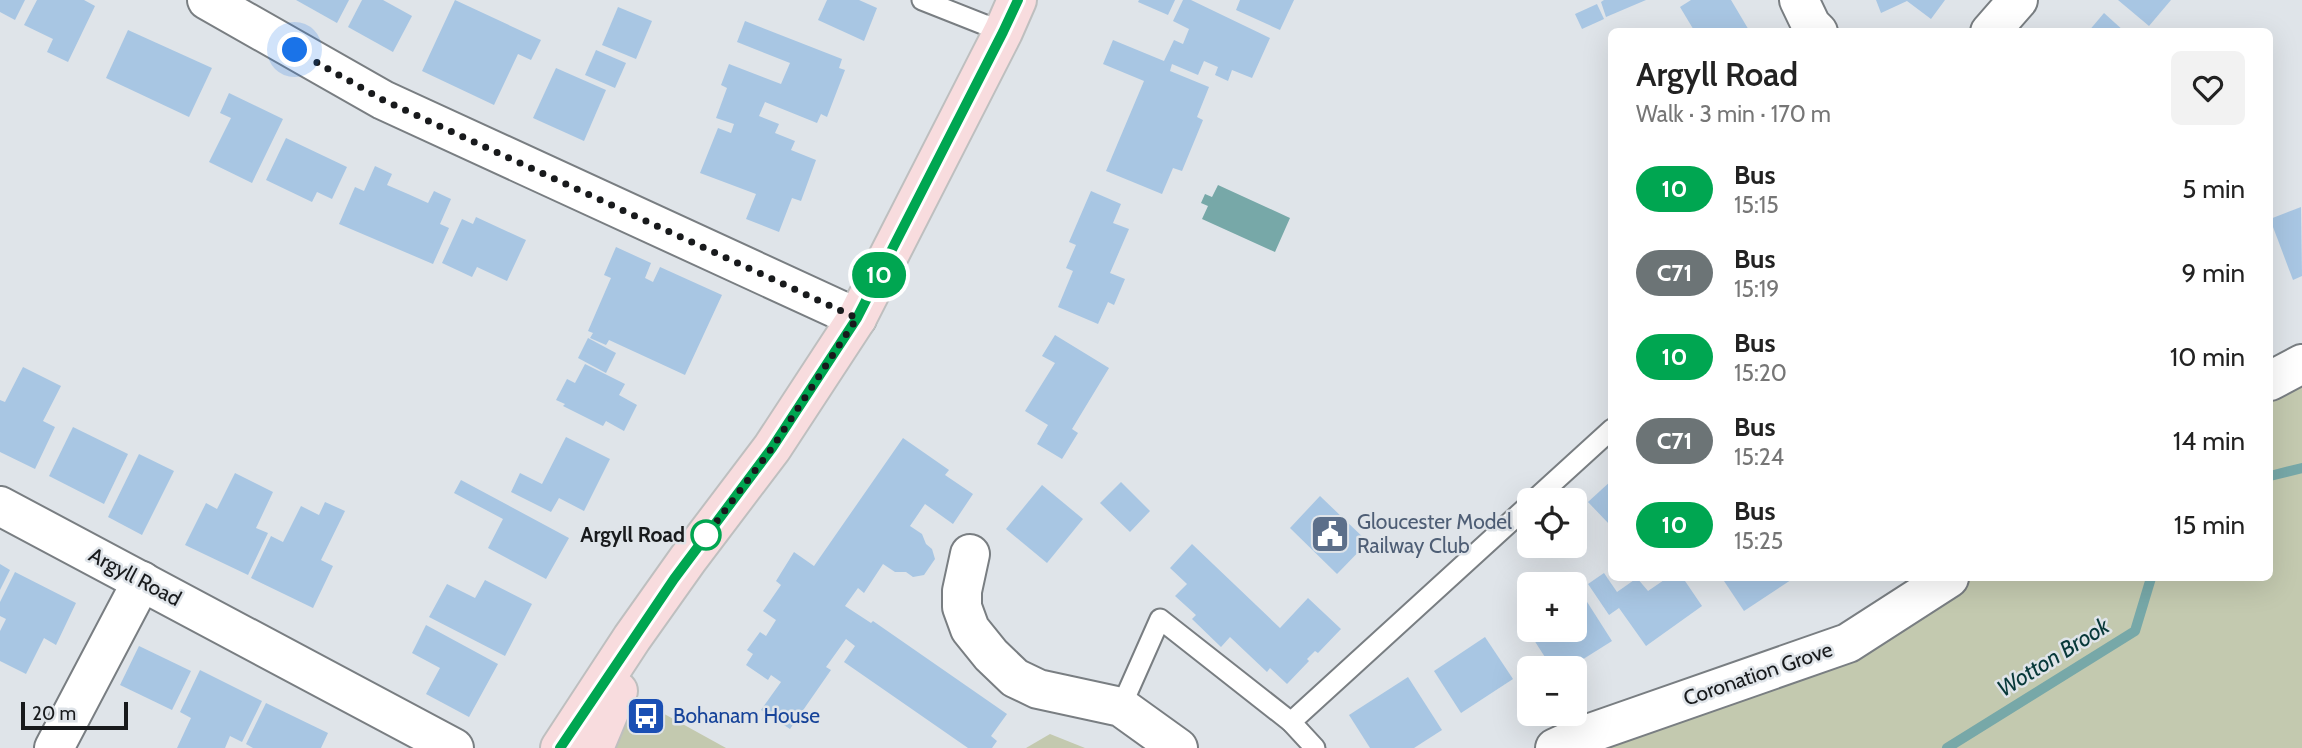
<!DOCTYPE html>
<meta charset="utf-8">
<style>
body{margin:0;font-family:Cabin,sans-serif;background:#f2f2f2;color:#222;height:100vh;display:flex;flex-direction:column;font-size:26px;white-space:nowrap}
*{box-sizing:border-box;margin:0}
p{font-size:23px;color:#767676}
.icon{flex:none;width:38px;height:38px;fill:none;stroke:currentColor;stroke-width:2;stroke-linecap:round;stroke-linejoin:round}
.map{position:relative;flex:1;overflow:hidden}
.drawer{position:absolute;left:1608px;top:28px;width:665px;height:553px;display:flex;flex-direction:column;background:#fff;border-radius:10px;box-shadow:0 7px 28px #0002}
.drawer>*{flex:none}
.badge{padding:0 14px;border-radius:23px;font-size:24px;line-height:46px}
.controls{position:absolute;left:1517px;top:488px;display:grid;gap:14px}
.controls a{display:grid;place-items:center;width:70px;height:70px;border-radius:10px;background:#fff;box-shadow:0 7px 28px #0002;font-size:35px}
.scale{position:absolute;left:21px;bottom:18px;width:107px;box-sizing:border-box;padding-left:7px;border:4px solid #181a1c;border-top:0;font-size:19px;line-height:24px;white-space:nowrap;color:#181a1c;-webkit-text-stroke:5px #dfe4e9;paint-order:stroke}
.you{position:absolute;width:35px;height:35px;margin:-18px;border:5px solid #fff;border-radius:50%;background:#1a73e8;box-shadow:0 0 0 10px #1a73e833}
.map>.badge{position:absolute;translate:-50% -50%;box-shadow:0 0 0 4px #fff}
.round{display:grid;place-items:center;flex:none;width:74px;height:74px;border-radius:10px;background:#f2f2f2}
.headline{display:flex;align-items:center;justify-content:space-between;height:119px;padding:0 28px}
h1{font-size:33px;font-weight:600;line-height:52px}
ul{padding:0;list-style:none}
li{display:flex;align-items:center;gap:21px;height:84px;padding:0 28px}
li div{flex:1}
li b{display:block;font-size:26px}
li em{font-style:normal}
li .badge{min-width:77px;font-weight:700;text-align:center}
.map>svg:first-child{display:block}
</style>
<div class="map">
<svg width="2302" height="748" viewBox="0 0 2302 748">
<rect width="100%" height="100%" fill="#dfe4e9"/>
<g fill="#c3c9af">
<polygon points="2302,364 2302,748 1555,748 1848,643 1949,578 2270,578 2270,381"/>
<polygon points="619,689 726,748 594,748"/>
<polygon points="1050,734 1085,748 1026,748"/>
</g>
<polygon fill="#77a8a8" points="1218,185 1290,218 1275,252 1202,219 1208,206 1201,203 1205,194 1212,197"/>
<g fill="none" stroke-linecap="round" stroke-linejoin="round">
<g stroke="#77a8a8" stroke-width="10">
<polyline points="2270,476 2302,468"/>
<polyline points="1947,748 2135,631 2151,578"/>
</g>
</g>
<g fill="#a8c6e3">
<polygon points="0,0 25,0 15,20 0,12"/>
<polygon points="37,0 84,0 95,6 68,62 47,52 53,39 24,25"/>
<polygon points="296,0 349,0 337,23"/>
<polygon points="362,0 383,0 412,16 393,52 348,27"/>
<polygon points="455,0 541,40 531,60 518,54 494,105 422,71"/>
<polygon points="827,0 859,0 877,8 864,41 818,20"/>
<polygon points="1139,0 1175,0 1168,15 1138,2"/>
<polygon points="1183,0 1191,0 1270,38 1252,78 1232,70 1228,81 1215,75 1218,67 1204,61 1198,75 1172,64 1170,71 1209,87 1197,117 1203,120 1182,171 1173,168 1162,194 1106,171 1144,81 1103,64 1113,40 1164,61 1174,40 1183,44 1189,29 1173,21"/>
<polygon points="1240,0 1294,0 1280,30 1236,10"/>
<polygon points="1604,0 1646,0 1606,17 1601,2"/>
<polygon points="1691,0 1731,0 1750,32 1695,32 1680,7"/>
<polygon points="1876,0 1945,0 1931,19 1907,1 1881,13"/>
<polygon points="2118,0 2171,0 2149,26"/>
<polygon points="1597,4 1604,19 1582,29 1575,14"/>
<polygon points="618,7 652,21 636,59 602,45"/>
<polygon points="2104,13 2125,32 2088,32"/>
<polygon points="745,21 842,59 839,68 845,70 827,117 821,114 817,123 765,102 759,116 779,124 775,133 795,141 791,150 816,160 801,201 792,198 779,232 746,219 756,194 700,173 718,128 731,133 734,124 716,118 727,88 721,85 729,64 781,84 790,63 737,42"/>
<polygon points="128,30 212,68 189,117 106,78"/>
<polygon points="596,50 626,63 615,88 585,75"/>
<polygon points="556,68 606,90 584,141 533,118"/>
<polygon points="229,93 283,119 252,183 209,162 231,118 220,113"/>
<polygon points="286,138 347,167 332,199 317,192 312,202 266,180"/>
<polygon points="375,166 392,174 387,185 408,194 428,203 434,191 451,199 440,224 449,228 433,264 339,224 355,187 364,191"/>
<polygon points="1091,191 1121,204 1113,223 1129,229 1110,273 1125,279 1114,305 1108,302 1098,324 1058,307 1073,271 1066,268 1076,245 1069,242"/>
<polygon points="2301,207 2302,276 2293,280 2270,219"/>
<polygon points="476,217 526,240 507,281 477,267 472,277 442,263 462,219 473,224"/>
<polygon points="616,247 651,263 645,278 653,282 660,267 722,295 685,375 609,340 606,345 590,338 593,333 588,331 611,278 604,275"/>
<polygon points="1055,335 1109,368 1072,429 1078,433 1062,459 1037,444 1048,425 1025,411 1055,363 1042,356"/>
<polygon points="588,338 616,353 606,373 578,358"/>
<polygon points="585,364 625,384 619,395 637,405 624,431 606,421 603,426 563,406 565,404 556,400 567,379 575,383"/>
<polygon points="23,367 61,386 43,421 55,427 35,469 0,452 0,400 5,402"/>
<polygon points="73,427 128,454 104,504 49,476"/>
<polygon points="566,437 610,459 584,511 559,498 551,512 511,492 520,473 542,484"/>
<polygon points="903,438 949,470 945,475 973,494 953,524 925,504 910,526 922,534 926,544 932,549 935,559 924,575 913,577 906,572 895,572 883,564 864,593 858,588 845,606 871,623 873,621 1007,714 991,736 997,741 992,748 968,748 844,662 855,646 846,639 826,667 831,670 790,729 761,710 781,682 771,675 768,680 746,665 753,654 747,650 760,632 766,636 776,620 763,611 781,585 776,581 794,552 814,566"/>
<polygon points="139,454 174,471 142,535 108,517"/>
<polygon points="235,473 273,492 256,528 268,533 248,575 185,545 206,503 217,509"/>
<polygon points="461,480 569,538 546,579 488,548 503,519 454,493"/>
<polygon points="1612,480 1612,523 1610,525 1588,502"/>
<polygon points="1121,482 1150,511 1130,532 1100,503"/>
<polygon points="1042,485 1083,519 1047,563 1006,529"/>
<polygon points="1320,496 1368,542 1337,574 1290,528"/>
<polygon points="325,502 345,511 321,560 333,566 313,608 251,578 271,536 283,542 301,506 319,515"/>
<polygon points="1192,544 1280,628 1308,598 1341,629 1318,653 1315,651 1307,659 1309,661 1287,684 1270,668 1267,672 1230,637 1221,647 1192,619 1196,615 1175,596 1187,584 1170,568"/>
<polygon points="0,564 10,570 0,590"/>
<polygon points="15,572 76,603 56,645 44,638 26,674 0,661 0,631 6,619 0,616 0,602"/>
<polygon points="1604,573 1617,592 1637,578 1648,591 1667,578 1683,578 1702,606 1646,646 1619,608 1609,615 1588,584"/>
<polygon points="1722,578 1794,578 1744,611"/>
<polygon points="485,580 532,604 505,656 429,617 447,584 475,598"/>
<polygon points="1575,583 1612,641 1569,668 1552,668 1525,626 1530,623 1530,630 1575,630"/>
<polygon points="426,625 498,664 469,717 426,694 440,668 412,653"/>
<polygon points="1485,637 1513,679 1461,713 1434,671"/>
<polygon points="139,646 191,671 172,710 120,685"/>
<polygon points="200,670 262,701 242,742 230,736 225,748 177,748 191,718 180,712"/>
<polygon points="1408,677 1442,730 1414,748 1370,748 1349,715"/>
<polygon points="266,703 328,733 321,748 253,748 246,744"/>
</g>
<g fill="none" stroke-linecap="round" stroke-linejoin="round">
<g stroke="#797e82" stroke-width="23">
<g id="lane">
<polyline points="922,0 1003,32"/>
<polyline points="1534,500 1612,429"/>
<polyline points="1121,707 1160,619 1291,722 1315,748"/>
<polyline points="1291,722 1530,504"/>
</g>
</g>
<g stroke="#797e82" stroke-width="42">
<g id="street">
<polyline points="207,0 383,100 857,318"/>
<polyline points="1799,0 1811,25 1818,32"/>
<polyline points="1990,32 2018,0"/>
<polyline points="2270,381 2302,364"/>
<polyline points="0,506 454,748"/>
<polyline points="970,554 962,591 962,607 970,629 991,655 1015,678 1038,689 1121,707 1178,748"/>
<polyline points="54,748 142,581"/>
<polyline points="1555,748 1579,737 1848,643 1949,578"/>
</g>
</g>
<g stroke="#bebfbf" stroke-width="42">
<g id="primary">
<polyline points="560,748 632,638 688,559 772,448 857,318 1003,32 1017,0"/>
<polyline points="594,748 618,691"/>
</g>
</g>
<use href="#lane" stroke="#fff" stroke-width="19"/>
<use href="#street" stroke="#fff" stroke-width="38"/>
<use href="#primary" stroke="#f8dcde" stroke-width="38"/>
</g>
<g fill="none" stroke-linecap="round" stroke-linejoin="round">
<g stroke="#fff" stroke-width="16">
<polyline id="line" points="560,748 674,579 772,448 857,318 1003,32 1018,0"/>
</g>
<use href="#line" stroke="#00a651" stroke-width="10"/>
<polyline stroke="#181a1c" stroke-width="7" stroke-dasharray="0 12.6" points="295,50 383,100 857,318 772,448 705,537 706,535"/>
</g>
<defs>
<g id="civic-square" transform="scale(2.0125)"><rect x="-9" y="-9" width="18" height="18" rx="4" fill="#5c6f8a" stroke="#dfe4e9"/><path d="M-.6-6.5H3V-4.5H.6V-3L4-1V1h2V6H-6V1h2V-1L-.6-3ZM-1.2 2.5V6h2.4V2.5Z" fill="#fff"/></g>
<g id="bus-square" transform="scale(2.0125)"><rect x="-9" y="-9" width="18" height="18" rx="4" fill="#1a4fb4" stroke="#dfe4e9"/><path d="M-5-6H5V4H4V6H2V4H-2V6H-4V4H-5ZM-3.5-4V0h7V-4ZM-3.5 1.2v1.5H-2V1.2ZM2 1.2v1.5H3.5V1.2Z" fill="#fff"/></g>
</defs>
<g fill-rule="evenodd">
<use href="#civic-square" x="1330" y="534"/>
<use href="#bus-square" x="646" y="716"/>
</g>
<circle fill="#fff" stroke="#00a651" stroke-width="3.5" cx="706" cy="535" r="14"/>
<g text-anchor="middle" stroke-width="5" stroke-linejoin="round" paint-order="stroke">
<g font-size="21" fill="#4e5e75" stroke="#dfe4e9" text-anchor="start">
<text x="1357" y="529">Gloucester Model<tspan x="1357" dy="24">Railway Club</tspan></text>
</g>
<g font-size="21" font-weight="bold" fill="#181a1c" stroke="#dfe4e9" text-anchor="end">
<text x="685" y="542">Argyll Road</text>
</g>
<g font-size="21" fill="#181a1c" stroke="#dfe4e9">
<text transform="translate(135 577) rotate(28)" y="7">Argyll Road</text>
<text transform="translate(1758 674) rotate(-19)" y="7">Coronation Grove</text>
</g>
<g font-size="21" fill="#164399" stroke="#dfe4e9" text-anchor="start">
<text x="673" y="723">Bohanam House</text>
</g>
<g font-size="23" font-style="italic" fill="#073839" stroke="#dfe4e9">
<text transform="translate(2053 657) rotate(-32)" y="8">Wotton Brook</text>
</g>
</g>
</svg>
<div class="controls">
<a><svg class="icon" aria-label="locate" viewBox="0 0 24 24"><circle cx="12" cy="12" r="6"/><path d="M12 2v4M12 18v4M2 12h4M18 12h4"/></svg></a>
<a>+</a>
<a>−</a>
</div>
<div class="scale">20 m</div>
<div class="you" style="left:295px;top:50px"></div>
<b class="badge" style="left:879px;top:275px;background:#00a651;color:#fff">10</b>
<section class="drawer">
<div class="headline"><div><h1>Argyll Road</h1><p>Walk · 3 min · 170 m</p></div><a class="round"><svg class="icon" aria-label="heart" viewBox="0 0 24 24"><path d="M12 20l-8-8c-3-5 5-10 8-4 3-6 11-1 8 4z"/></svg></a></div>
<ul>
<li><span class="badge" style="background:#00a651;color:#fff">10</span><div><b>Bus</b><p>15:15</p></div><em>5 min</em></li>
<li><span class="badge" style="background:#6c7476;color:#fff">C71</span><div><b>Bus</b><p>15:19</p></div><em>9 min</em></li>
<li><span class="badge" style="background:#00a651;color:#fff">10</span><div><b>Bus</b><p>15:20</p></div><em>10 min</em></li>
<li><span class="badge" style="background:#6c7476;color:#fff">C71</span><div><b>Bus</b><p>15:24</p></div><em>14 min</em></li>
<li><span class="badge" style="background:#00a651;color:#fff">10</span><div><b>Bus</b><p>15:25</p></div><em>15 min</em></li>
</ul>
</section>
</div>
